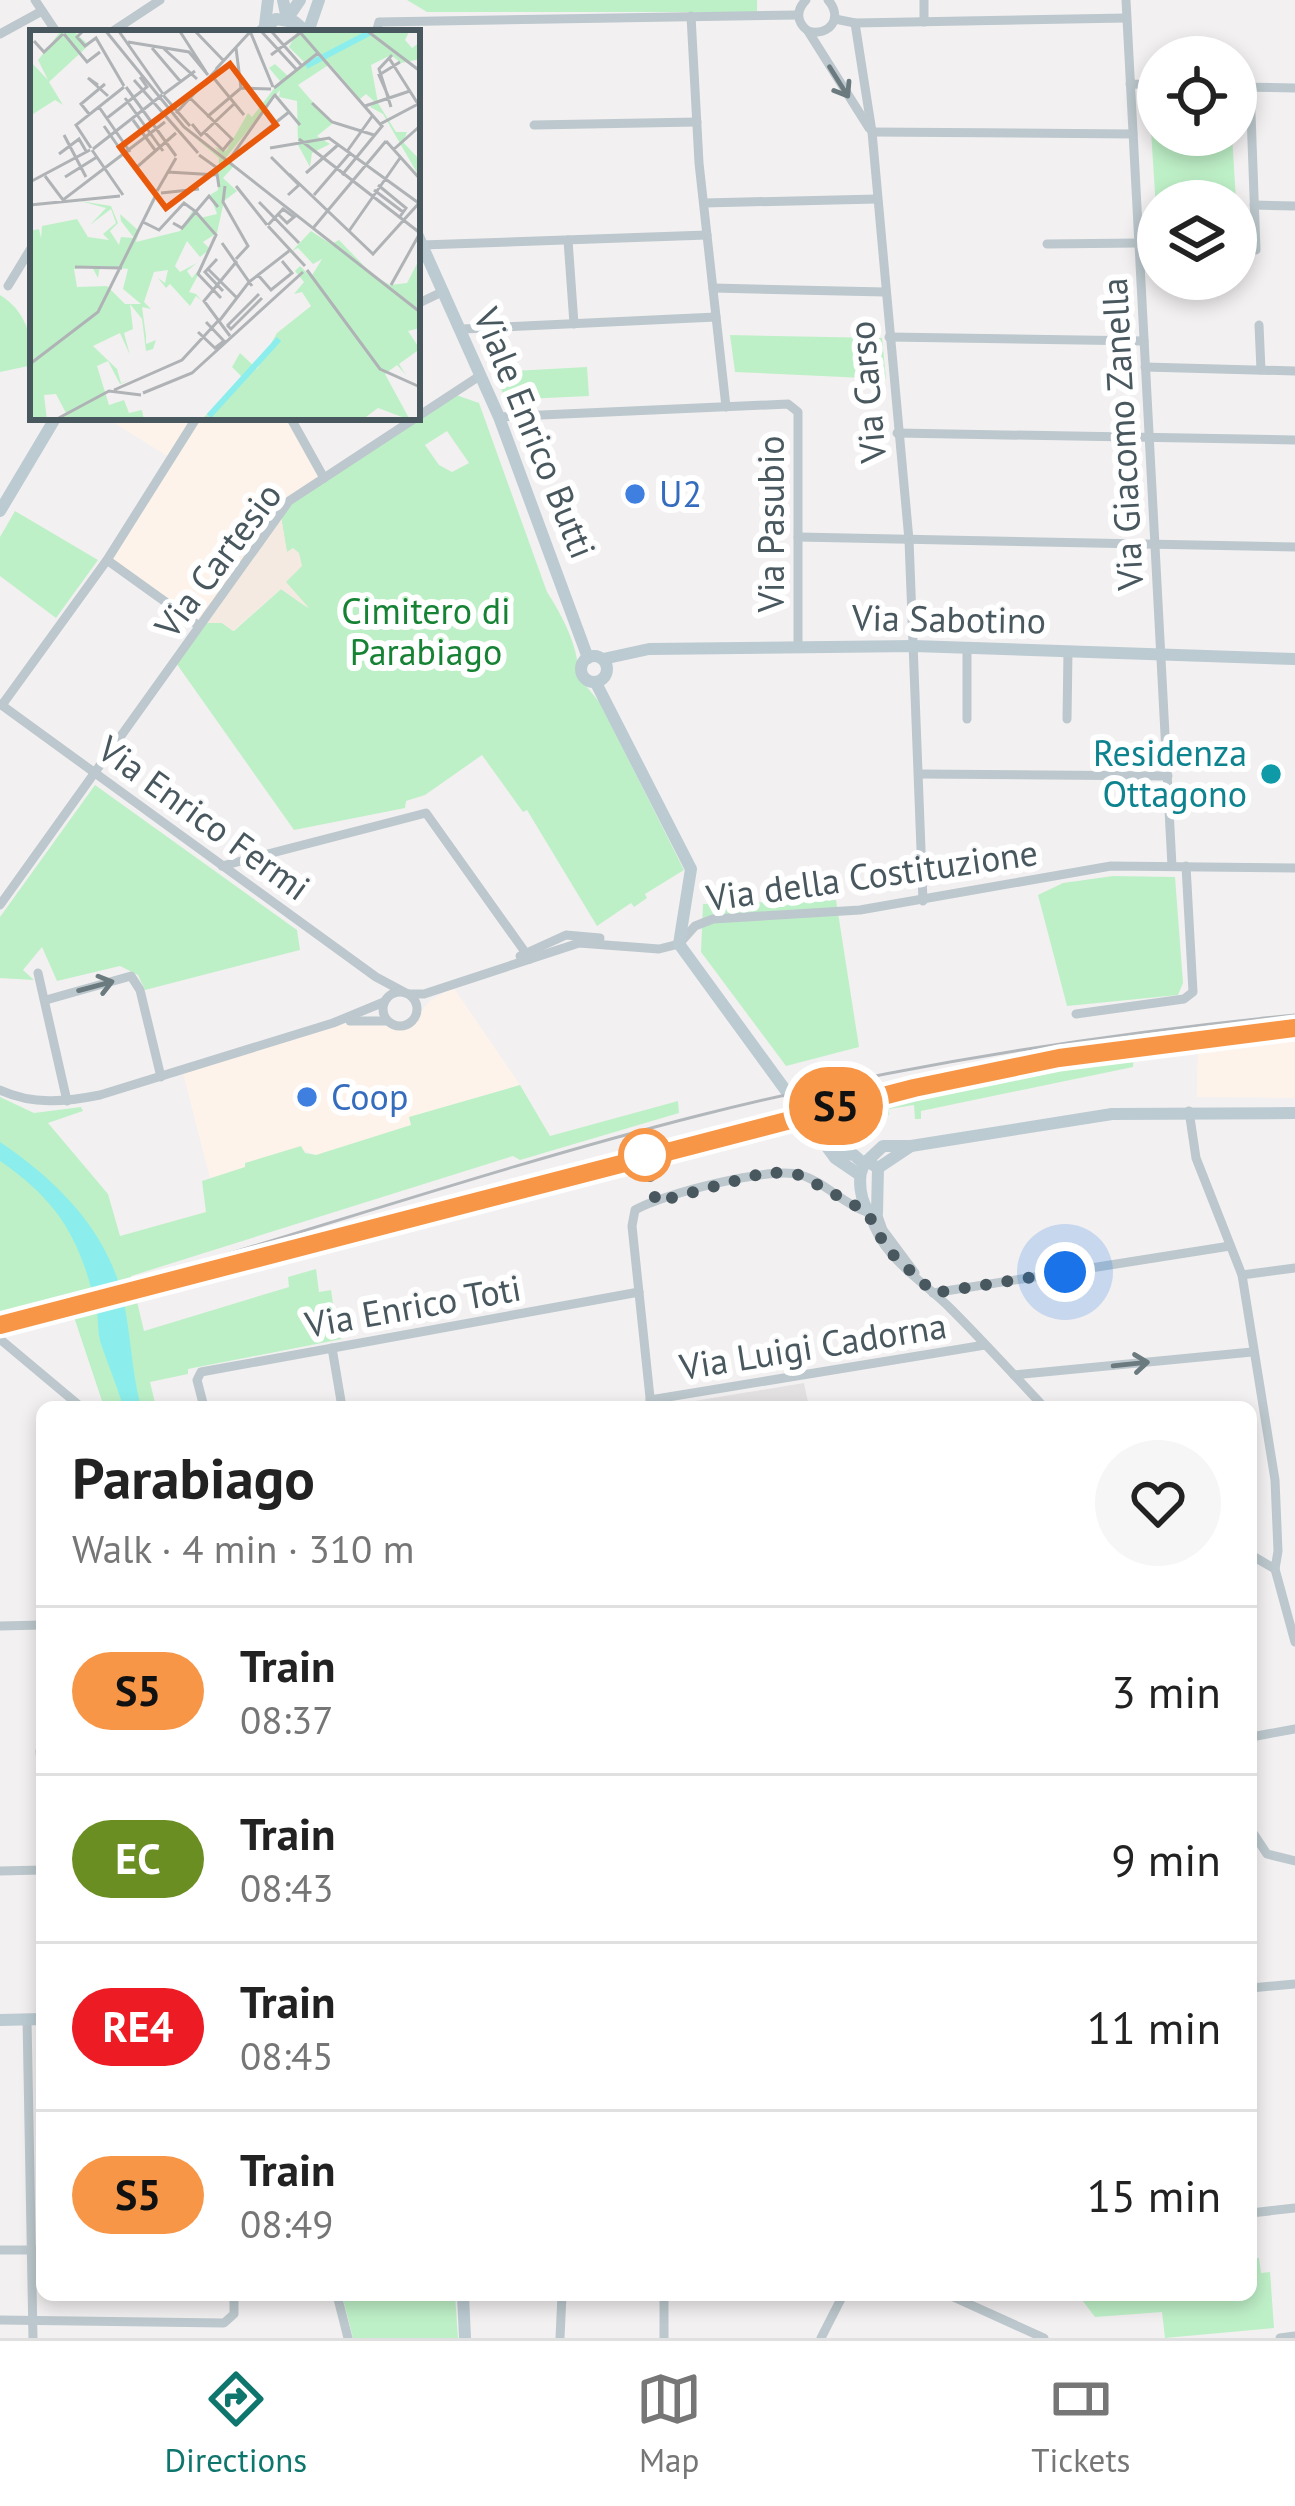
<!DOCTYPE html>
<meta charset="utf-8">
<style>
body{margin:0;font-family:"PT Sans",sans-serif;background:#f6f6f6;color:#222;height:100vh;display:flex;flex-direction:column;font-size:45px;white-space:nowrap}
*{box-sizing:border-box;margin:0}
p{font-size:39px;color:#767676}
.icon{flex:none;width:66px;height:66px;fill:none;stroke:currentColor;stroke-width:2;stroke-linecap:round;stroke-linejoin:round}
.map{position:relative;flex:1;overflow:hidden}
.panel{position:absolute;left:36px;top:1401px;width:1221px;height:900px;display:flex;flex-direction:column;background:#fff;border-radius:18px;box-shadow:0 6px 18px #0003}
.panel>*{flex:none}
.badge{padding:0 24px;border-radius:39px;font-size:42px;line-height:78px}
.tools{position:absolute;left:1137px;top:36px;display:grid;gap:24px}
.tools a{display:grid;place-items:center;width:120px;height:120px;border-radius:50%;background:#fff;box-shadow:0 6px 18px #0003;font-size:60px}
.you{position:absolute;width:60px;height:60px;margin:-30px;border:9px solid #fff;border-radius:50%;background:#1a73e8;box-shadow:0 0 0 18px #1a73e833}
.map>.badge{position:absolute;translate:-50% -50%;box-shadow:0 0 0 6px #fff}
.round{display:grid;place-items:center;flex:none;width:126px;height:126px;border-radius:63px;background:#f6f6f6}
.head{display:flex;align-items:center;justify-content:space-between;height:204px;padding:0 36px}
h1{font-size:57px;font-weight:700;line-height:90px}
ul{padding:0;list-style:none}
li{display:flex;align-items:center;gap:36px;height:168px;padding:0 36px;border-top:3px solid #e0e0e0}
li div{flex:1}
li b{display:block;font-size:45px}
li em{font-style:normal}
li .badge{min-width:132px;font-weight:700;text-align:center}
.menu{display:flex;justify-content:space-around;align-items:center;height:168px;border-top:3px solid #e0e0e0;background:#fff;font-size:33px;color:#767676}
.menu a{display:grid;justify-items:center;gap:6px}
.menu .current{color:#0f766e}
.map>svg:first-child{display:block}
</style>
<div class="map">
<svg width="1295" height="2338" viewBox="0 0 1295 2338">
<rect width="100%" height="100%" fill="#f3f0f1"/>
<g fill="#fdf3ea">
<polygon points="105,417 287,417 321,478 199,624 106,558 169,457"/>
<polygon points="453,987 520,1085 410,1117 412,1125 316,1155 303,1150 210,1178 183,1073 331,1025 380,1020 399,1029 408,1027 429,1002"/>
<polygon points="1295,1034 1295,1098 1197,1097 1198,1044"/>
</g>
<polygon fill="#e4e1e3" points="804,1383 809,1407 672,1407 676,1404"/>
<g fill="#bef0c7" fill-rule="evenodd">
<polygon points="407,0 757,0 757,12 427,12"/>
<polygon points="1150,115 1158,115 1158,135 1232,135 1236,201 1158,201 1158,240"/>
<path d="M0,295c25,15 33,42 33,70l-33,7z"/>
<polygon points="730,335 882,338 886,379 735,372"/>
<polygon points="587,367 589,396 525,399 521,407 510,408 493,372"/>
<path d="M456,395l23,8 68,189c15,23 33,57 31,84l22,27 84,167 -39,24 2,4 -13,9 -3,-4 -34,23 -70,-116 -4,2 -41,-57 -57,40 -19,6 -1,7 -111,22 -118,-167 30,-40h16l12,8 47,-42 27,19 -23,-26 2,-28 -6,-37 11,-14zM447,431l22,32 -17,9 -13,-7 -14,-20z"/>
<polygon points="15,511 98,560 56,618 0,576 0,537"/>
<polygon points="95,785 297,930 300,950 145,990 138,975 120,966 57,981 42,947 23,970 34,980 0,978 0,917"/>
<polygon points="1113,876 1175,877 1183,983 1178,995 1067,1006 1038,895 1063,883"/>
<polygon points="836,900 859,1047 786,1066 701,952 703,904"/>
<polygon points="1134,1052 1133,1067 921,1111 921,1119 915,1119 914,1105 889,1109 889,1115 827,1132 818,1119 1034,1067"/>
<polygon points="520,1085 550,1136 678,1101 679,1113 520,1160 513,1156 131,1276 144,1331 289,1287 288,1277 316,1269 319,1292 331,1290 338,1337 342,1339 188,1369 188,1374 150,1382 156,1407 104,1407 67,1296 0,1315 0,1097 34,1113 81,1107 83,1111 48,1123 108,1194 120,1236 206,1212 202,1181 245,1167 245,1163 301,1146 305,1153 316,1155 411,1125 409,1117"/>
<polygon points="1251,2258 1259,2258 1261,2273 1270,2272 1274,2328 1165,2338 1162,2312 1095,2317 1079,2296 1251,2295"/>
<polygon points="342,2295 455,2295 458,2338 353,2338"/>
</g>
<polygon fill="#f4eae1" points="281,517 287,552 293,548 299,553 302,566 286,582 309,608 281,589 233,631 222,623 206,623"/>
<path fill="#8beeec" d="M0,1142c55,37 105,86 122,152 9,37 9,76 19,113h-18c-6,-22 -15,-42 -22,-63 -4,-12 -2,-25 -5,-37 -16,-69 -38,-106 -96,-146z"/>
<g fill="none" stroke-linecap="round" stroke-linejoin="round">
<g stroke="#bcc8cd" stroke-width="9">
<polyline points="35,0 57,33"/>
<path d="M806,0c-10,10 -10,22 2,31 21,6 36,-13 20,-31"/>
<polyline points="1126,0 1172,866"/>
<polyline points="691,16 699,163 726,407"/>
<polyline points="835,19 855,23 1126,18"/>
<polyline points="924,22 924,0"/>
<polyline points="855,23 872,132 909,540 923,901"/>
<polyline points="808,31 869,128"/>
<polyline points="110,33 160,0"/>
<polyline points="376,33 379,22 798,15"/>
<polyline points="0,34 42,11"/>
<polyline points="1130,84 1158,85"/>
<polyline points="1236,87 1295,88"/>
<polyline points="1250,87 1256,250"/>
<polyline points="534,125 697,122"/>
<polyline points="872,132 1133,134"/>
<polyline points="704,203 877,199"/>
<polyline points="1254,205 1295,206"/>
<polyline points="568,240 574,324"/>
<polyline points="1047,244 1138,243"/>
<polyline points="422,245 707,235"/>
<polyline points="8,286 33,245"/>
<polyline points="713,288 885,292"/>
<polyline points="417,304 444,291"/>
<polyline points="1259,325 1261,370"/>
<polyline points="463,329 716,317"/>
<polyline points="889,337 1144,341"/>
<polyline points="1145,367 1295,371"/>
<polyline points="290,417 324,478"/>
<polyline points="499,417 788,404 798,412 798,648"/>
<polyline points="897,433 1295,440"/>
<polyline points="798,537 1295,547"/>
<polyline points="107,560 199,626"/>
<polyline points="967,648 967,719"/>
<polyline points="0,704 376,977 404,992"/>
<polyline points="2,705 107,560 197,417"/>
<polyline points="1067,719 1068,651"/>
<polyline points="919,774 1168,776"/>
<polyline points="222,866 426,813 530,959"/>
<polyline points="0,905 289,501 481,375"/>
<polyline points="520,956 566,935 600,938"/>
<polyline points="38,973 67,1101"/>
<circle cx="400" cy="1009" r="17"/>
<polyline points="409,994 424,994 579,943 659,949 679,944 695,926 713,919 860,910 1111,866 1295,868"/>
<polyline points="46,1000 131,976 140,990 161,1077"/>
<polyline points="1076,1014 1184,999 1193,992 1186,866"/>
<polyline points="350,1021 387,1021"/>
<path d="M0,1090c33,15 65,12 100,5l233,-72 51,-21"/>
<polyline points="1189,1111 1196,1158 1242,1275 1275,1480 1278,1551 1275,1569 1295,1642"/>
<polyline points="877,1213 883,1230 915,1273"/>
<path d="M870,1216c12,42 51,63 81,93 32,32 62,65 93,98"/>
<polyline points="1242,1275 1295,1268"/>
<polyline points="933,1293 1230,1246"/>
<polyline points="1,1340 81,1407"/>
<polyline points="332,1348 342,1407"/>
<polyline points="1014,1375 1252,1352"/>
<polyline points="650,1400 985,1345"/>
<polyline points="204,1407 197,1380 201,1372 639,1292"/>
<path d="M651,1407l-19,-181 3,-16c28,-16 135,-44 166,-35 24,7 42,29 66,37"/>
<polyline points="1251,1555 1275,1569"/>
<polyline points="0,1626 42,1625"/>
<polyline points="1251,1737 1295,1729"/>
<polyline points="40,1751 42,1776"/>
<polyline points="1251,1830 1267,1854 1295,1861"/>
<polyline points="0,1871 42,1870"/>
<polyline points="1251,1988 1295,1984"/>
<polyline points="27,2019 33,2338"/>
<polyline points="1251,2213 1295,2208"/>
<polyline points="0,2250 42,2250"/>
<polyline points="337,2295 348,2338"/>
<polyline points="664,2295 664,2338"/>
<polyline points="949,2295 1044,2338"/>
<polyline points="0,2320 224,2323 234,2314 234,2295"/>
<polyline points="560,2338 562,2295"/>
<polyline points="821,2338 843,2295"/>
<polyline points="1280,2338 1295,2336"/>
</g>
<g stroke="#bccbd2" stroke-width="12">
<polyline points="283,0 287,19"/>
<polyline points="287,19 300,0"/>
<polyline points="265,25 268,0"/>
<polyline points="308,32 319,0"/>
<polyline points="259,33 276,19 295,22 308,33"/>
<polyline points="417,234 499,417 588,658"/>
<polyline points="0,511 56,417"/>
<circle cx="594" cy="669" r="13"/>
<polyline points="603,659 649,649 914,646 1295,659"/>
<polyline points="596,683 691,869 679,944 835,1158 860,1175"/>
<polyline points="831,1152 854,1155 863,1163"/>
<polyline points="867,1161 883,1146 911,1146 1112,1114 1295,1113"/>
<path d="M867,1161l11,7 -1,45 -4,3c-13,-9 -18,-43 -6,-55z"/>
<polyline points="878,1168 911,1146"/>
<polyline points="0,2020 42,2019"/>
<polyline points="463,2295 465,2338"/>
</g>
<g stroke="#b2b7bb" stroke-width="3">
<polyline points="412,1217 798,1115 994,1070"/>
<path d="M0,1319c234,-61 462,-143 697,-203 197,-50 396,-81 598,-101"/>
</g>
</g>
<defs><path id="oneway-shaft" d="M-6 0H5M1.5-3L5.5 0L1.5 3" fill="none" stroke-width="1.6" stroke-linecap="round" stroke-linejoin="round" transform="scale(3)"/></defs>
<g stroke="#6b7a7f">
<use href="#oneway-shaft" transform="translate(839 82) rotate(58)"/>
<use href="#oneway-shaft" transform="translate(96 986) rotate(-15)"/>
<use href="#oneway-shaft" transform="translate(1131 1364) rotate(-6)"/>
</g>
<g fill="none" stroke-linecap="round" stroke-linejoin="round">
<g stroke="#fff" stroke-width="27">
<polyline id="line" points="0,1325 914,1088 1059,1058 1295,1028"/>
</g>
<use href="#line" stroke="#f79647" stroke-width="18"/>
<polyline stroke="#48585e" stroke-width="12" stroke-dasharray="0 21.6" points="645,1155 656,1202 768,1172 800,1175 867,1212 887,1249 934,1293 1065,1272"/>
</g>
<g fill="#3f7fe0" stroke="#fff" stroke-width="4.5">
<circle cx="635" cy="494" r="12"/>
<circle cx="307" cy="1097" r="12"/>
</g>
<circle fill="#0f9aa8" stroke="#fff" stroke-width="4.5" cx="1271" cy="774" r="12"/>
<circle fill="#fff" stroke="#f79647" stroke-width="6" cx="645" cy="1155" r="24"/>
<g text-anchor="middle" stroke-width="12" stroke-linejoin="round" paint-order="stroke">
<g font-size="36" fill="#48585e" stroke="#fff">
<text transform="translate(867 392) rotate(-95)" y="13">Via Carso</text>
<text transform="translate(535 433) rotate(68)" y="13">Viale Enrico Butti</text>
<text transform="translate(1122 434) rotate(-93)" y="13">Via Giacomo Zanella</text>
<text transform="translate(771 524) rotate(-90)" y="13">Via Pasubio</text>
<text transform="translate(218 560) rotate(-53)" y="13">Via Cartesio</text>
<text transform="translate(949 619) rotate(1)" y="13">Via Sabotino</text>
<text transform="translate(204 818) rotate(36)" y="13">Via Enrico Fermi</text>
<text transform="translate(872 875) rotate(-8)" y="13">Via della Costituzione</text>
<text transform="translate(413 1306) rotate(-10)" y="13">Via Enrico Toti</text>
<text transform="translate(813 1346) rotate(-9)" y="13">Via Luigi Cadorna</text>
</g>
<g font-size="36" fill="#366cbe" stroke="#fff" text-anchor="start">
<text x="659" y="507">U2</text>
<text x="331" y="1110">Coop</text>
</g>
<g font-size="36" fill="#168234" stroke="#fff">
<text x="426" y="624">Cimitero di<tspan x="426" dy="41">Parabiago</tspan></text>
</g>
<g font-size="36" fill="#0d838f" stroke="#fff" text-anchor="end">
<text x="1247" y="766">Residenza<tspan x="1247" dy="41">Ottagono</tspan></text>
</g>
</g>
<g transform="translate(30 30)">
<rect width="390" height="390" fill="#f3f0f1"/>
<path d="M42,0l17,15 -40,37 14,23 -8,-5 -25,16v-55l18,19 -10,-20 22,-28zM268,0h112l-5,10 7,8 8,-6v17l-19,4 -10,-8 -20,10 7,38 18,29h11l-4,10 14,15 3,21 -37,-64 -13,-7 5,-5 -9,-8 -6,5 -30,-35 -32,21 34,39 -15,12 13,8 -18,9 -2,14 -12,-22 -1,-44 -18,-4 1,-7 -55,69 9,7 -11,12 14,13 -13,10 -7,32 -14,9 7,7 -10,8 -13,-16 -12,25 5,6 17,-9 -10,8 5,7 13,-16 -16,30 7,2 6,7 -6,-5 -6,10 -20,-22 -4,4 -8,-10 7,5 3,-13 -14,2 -10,30 7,7 -9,-2 4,29v8l10,-4 -3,9 -7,2 -4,-32 -12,-15 3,25 -9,4 6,22 -10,-22 -27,13 24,23 4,14 9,-3 -10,4 -12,-23 -11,5 12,39 15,-5 5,13 13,-3 2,10h-85l8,-5 -11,-21 -12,1 3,25h-17v-189l9,-2 2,9 1,-12 35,-7 11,18 21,3 -6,-6 13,-11 -5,-14 -21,16 16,-17 -26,-7 31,5 7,17 -8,8 9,14 2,-8 13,1 -13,-17 -1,-7 19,17 -3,11 44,-11 13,-21 7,8 17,-4 -7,-19 8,-5 1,-32 -25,-21 28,19 -7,-9 11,4 22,-38 4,4 28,-36 -11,-13 6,-4 13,12 16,-14 -15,-15zM70,236l28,3 -5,20 18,15h-16l-18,-18 -30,1 -3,-18 18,-2 6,11zM281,201l20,13 8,-4 31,32 -9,-4 29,17 17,-2 13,-25v70l-12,3 12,18 -21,15 7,11 -9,-10 -12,9 25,46 -32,-12 -16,12h-161l43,-41 -12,-12 8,-14 17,16 20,-36 34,-27 -9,-14 -8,2 10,-12 -9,-11 5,-5 11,11 11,-18 -9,5 -15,-16 -6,3z" fill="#bef0c7" fill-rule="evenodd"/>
<path fill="none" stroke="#8beeec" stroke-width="6" d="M276,36l63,-33M179,386l70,-77"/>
<path fill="none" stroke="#afb3b6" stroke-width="3" d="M54,0l-7,7 8,9 11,-8 28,48M75,0l79,97 236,185M88,0l45,64M149,0l27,42M164,0l29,30M230,0l36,39M268,0l82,94 40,-21M336,0l54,41M220,1l23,56M242,2l29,33M34,4l23,28 13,-10M4,11l10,11 19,-18M98,12l61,10 19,23M132,17l35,32M122,18l28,33M206,18l5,40M241,25l29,-22M359,28l29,46M186,39l34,-37M182,46l32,39M104,50l64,73M68,55l-10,-7 20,18M96,57l50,69M244,58l44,-35M134,64l31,-23M244,64l26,31M133,65l27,31M159,67l43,42 -9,11 -19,-18M95,68l38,53M359,68l-10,-23 21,-13M282,73l20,19 42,13M335,76l45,-15M69,77l31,45M361,77l-12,-38 13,-14M146,83l41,-44M59,84l-8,-10 24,-20M177,87l34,-29 30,1M77,88l40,-31 -7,-10M103,90l22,30M162,94l9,11 34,-32M74,96l21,30M34,105l22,42M230,105l29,-23M269,109l121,94 -29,52M356,111l34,38M61,118l-15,-23 48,-38M240,118l59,-10 91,66M63,119l69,-54M62,120l31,45M318,120l25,-35M363,120l27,-24M29,124l20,-15 7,12M169,125l17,12 3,20M241,127l28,28 -11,10M199,130l45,-64M107,137l39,-34M137,142l51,3M276,143l33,-29M259,144l84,80 47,-52M312,145l41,-50M15,146l18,24 102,-78M35,147l32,-20M0,152l60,-32M348,155l28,23 -7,10M195,156l-2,16 25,44 -12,13M206,156l31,39M344,160l29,22M127,161l19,-33M131,163l38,-4M284,165l37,-43M229,172l40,41M0,175l90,-9M113,192l16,8 25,-27 11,8 21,24 -18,39 23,24M143,193l9,5 27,-32 9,11M238,195l15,-16 11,8 -7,6 -8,-8M238,196l37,40M284,197l72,-86M319,201l51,-73M192,213l30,43M187,229l-12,13 18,19M45,237l47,1M178,239l28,28M277,240l73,99 40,18M228,245l13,15 21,-17 -10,-12M190,290l29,-38 40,-31M197,295l4,4 31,-31M197,296l32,-32M168,302l17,16 9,-7 -18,-19M200,306l-26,-35 33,-40M0,334l68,-52 58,-117M84,360l68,-30 36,-39M113,363l49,-20 111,-101M25,390l54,-29 32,4"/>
<path fill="#e8590c" fill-opacity="0.15" stroke="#e8590c" stroke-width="6" d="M200,34l46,61 -110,83 -46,-61z"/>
<rect width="390" height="390" fill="none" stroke="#48585e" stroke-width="6"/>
</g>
</svg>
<div class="tools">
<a><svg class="icon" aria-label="locate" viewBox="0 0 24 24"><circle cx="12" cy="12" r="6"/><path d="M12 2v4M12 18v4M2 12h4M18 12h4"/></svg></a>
<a><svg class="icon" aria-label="layers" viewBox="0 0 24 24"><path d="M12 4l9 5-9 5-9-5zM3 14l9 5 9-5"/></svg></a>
</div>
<div class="you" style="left:1065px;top:1272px"></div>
<b class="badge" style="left:836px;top:1106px;background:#f79647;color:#111">S5</b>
<section class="panel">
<div class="head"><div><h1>Parabiago</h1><p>Walk · 4 min · 310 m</p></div><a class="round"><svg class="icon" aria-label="heart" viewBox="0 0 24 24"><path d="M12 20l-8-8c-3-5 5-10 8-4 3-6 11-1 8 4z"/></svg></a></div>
<ul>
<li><span class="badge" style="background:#f79647;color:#111">S5</span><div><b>Train</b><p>08:37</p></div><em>3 min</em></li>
<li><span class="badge" style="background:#6b8e23;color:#fff">EC</span><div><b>Train</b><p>08:43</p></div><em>9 min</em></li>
<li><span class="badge" style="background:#ed1c24;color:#fff">RE4</span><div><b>Train</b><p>08:45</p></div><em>11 min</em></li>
<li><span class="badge" style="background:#f79647;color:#111">S5</span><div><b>Train</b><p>08:49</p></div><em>15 min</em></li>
</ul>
</section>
</div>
<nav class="menu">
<a class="current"><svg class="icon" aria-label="directions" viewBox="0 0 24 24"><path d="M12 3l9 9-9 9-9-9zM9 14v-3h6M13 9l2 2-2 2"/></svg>Directions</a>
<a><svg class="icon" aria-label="map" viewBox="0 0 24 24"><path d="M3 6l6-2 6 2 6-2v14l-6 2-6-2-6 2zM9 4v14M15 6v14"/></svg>Map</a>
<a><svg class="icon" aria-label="tickets" viewBox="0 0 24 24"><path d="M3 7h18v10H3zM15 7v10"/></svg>Tickets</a>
</nav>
